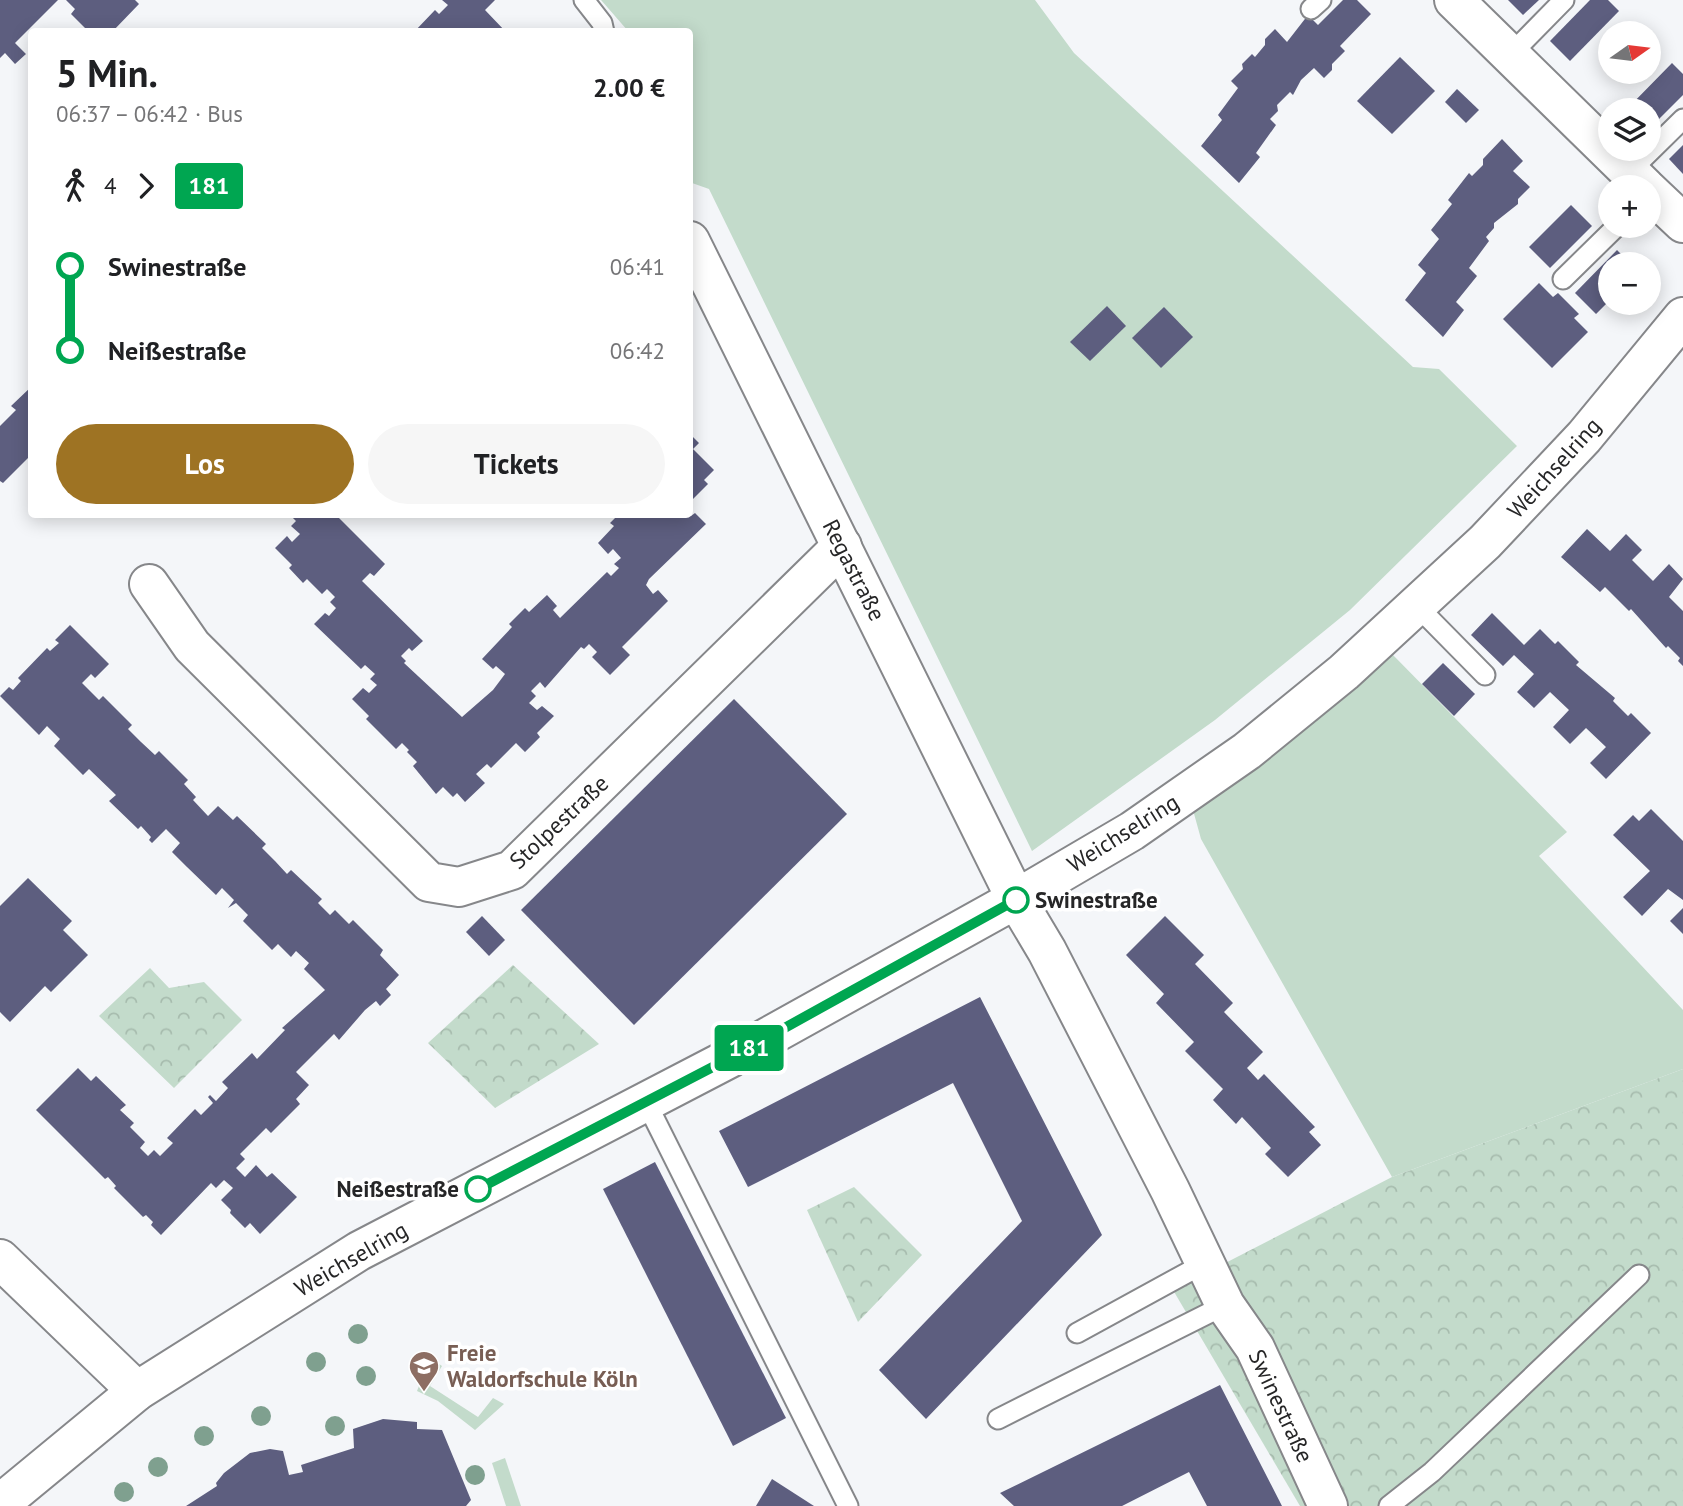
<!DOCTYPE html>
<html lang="de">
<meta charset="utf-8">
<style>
body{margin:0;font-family:"PT Sans",sans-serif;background:#f6f6f6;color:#202124;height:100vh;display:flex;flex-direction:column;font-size:26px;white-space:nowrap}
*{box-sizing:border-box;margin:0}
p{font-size:23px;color:#757577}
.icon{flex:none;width:38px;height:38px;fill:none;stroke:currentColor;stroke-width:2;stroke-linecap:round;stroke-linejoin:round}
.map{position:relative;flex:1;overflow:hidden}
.side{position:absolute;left:28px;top:28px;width:665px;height:490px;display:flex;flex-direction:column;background:#fff;border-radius:7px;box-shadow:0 4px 18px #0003}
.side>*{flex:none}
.badge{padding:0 14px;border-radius:5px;font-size:24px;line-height:46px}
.needle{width:46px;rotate:76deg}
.tools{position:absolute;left:1598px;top:21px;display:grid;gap:14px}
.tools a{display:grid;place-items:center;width:63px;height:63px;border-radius:50%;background:#fff;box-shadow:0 4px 18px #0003;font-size:35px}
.map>.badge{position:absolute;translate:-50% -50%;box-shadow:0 0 0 4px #fff}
.legs{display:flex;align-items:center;gap:10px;height:77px;padding:0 28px;font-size:23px}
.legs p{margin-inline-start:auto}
.headline{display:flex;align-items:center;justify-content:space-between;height:119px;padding:0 28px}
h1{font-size:38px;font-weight:600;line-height:52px}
.cta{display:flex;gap:14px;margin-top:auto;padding:14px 28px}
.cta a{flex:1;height:80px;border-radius:42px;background:#9e7323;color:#fff;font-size:28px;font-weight:600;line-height:80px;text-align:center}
.cta a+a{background:#f6f6f6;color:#202124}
ul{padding:0 28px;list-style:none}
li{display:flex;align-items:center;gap:24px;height:84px;font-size:26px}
li i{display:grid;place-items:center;width:10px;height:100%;margin:0 9px;background:currentColor}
li i::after{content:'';width:18px;height:18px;margin:-9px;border:5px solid;border-radius:50%;background:#fff}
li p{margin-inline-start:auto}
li:first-child i{background:linear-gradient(#0000 50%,currentColor 0)}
li:last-child i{background:linear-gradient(currentColor 50%,#0000 0)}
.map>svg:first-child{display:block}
</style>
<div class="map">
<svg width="1683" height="1506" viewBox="0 0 1683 1506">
<defs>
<pattern id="park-crowns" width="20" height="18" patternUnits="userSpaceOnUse" patternTransform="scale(1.75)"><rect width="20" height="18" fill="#c3dbcb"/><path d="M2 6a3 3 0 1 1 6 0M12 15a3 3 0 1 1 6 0" fill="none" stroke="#a7bcae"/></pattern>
</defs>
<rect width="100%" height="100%" fill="#f4f6f9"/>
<g fill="#c3dbcb">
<polygon points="601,0 1035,0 1074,53 1413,367 1439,369 1517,446 1350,610 1215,720 1032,851 709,189 692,183 690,32 628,31"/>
<polygon points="1393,655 1567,832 1539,856 1683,1010 1683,1069 1392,1177 1201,839 1193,810"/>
<polygon points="430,1358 442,1366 430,1386 478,1417 493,1398 504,1404 475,1430 438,1401 417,1391"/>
<polygon points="505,1458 521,1506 506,1506 492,1463"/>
</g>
<g fill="url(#park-crowns)">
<polygon points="513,965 599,1044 495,1108 428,1043"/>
<polygon points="150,968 169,988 204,982 242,1020 174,1088 99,1016"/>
<polygon points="1683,1069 1683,1506 1300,1506 1173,1290 1392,1177"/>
<polygon points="854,1187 922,1255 858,1322 807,1210"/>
</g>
<g fill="#5d5e7f">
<polygon points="0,0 58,0 15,43 26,54 15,64 5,53 0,58"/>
<polygon points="66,0 135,0 139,4 112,32 89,32 71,14 75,9"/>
<polygon points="442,0 495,0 485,10 506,32 414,32 435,10 439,14 448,5"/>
<polygon points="1343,0 1357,0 1371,14 1340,46 1345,51 1332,64 1332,70 1324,78 1314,68 1301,80 1293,95 1290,92 1277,105 1278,111 1270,119 1276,125 1256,153 1260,157 1239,183 1201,146 1222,120 1218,115 1238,88 1231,81 1243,69 1242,64 1252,54 1255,57 1265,45 1265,39 1275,29 1287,42 1308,15 1318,25"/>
<polygon points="1508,0 1539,0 1523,15"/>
<polygon points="1590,0 1608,0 1619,11 1570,61 1550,41"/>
<polygon points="1400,57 1435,91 1392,134 1357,101"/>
<polygon points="1672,63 1683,74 1683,95 1648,130 1648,110 1626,110"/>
<polygon points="1457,89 1479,110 1466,123 1445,102"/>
<polygon points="1502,139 1523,161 1513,171 1530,187 1518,199 1518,204 1494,223 1494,228 1486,237 1489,241 1469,268 1477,276 1456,302 1464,310 1443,337 1405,300 1426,273 1418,265 1439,239 1431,230 1452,204 1448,200 1469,173 1472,176 1483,165 1483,159"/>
<polygon points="1683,145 1683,174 1669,159"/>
<polygon points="1571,205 1592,226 1550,268 1529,247"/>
<polygon points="1617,250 1631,264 1610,264 1610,300 1596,314 1575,293"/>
<polygon points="1539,283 1553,297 1558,293 1579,314 1574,318 1588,332 1552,368 1503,319"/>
<polygon points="1107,306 1126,326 1090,361 1070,342"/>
<polygon points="1164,307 1193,337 1161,368 1132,338"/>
<polygon points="32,386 32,454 3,483 0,481 0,426 16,410 11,406"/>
<polygon points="690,434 699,443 693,449 714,470 704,480 708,484 690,502"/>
<polygon points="695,513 706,524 649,579 646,585 653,594 658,590 668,601 622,647 630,655 610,675 592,657 597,652 589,644 584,649 581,647 545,688 540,682 531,691 536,696 529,703 537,710 542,706 554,716 537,733 540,737 525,752 516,743 491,768 487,764 476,774 485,783 465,802 457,793 453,797 443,787 436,794 413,766 417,762 407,752 409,750 402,743 396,749 366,719 369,716 352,699 363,688 369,693 377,685 370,679 375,674 365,665 361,669 314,624 325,613 329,616 336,608 330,602 335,597 327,589 322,594 307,579 303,583 289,568 292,565 275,548 287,536 292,542 300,534 291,526 296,521 289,514 332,514 339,518 385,564 374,576 370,573 362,581 423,641 412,651 409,648 401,656 406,661 404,663 462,717 493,690 505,674 496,666 493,669 482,659 512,627 509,624 525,608 529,612 547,595 557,606 553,610 560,618 607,572 611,576 619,568 614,564 621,558 613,549 608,554 598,543 614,526 610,523 619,514 691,516"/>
<polygon points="1587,529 1610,551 1626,534 1642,550 1632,560 1653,581 1669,564 1683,579 1669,597 1683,611 1683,666 1678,661 1680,658 1668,646 1666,648 1631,609 1629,611 1605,587 1600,592 1561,557"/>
<polygon points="1492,613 1524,645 1540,629 1555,644 1558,641 1579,662 1576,665 1615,698 1613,701 1628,716 1631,713 1651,733 1606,779 1590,763 1606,747 1586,728 1570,744 1553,727 1569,710 1550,692 1534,708 1517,692 1534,674 1514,655 1503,666 1471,635"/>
<polygon points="70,625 109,664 95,678 91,674 82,683 99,700 103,696 132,725 128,729 141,742 155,755 159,751 188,780 184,784 196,797 193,800 208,816 218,806 233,820 237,816 266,844 262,848 275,861 287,874 291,870 322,899 318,903 330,915 335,910 349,924 353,920 383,950 380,955 399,975 386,989 391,995 380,1006 376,1001 365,1010 339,1040 334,1034 296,1072 309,1085 296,1099 300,1104 271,1133 266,1128 240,1154 245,1159 236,1168 245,1177 256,1165 267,1177 272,1173 297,1197 260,1234 250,1223 245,1228 230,1213 231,1210 221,1200 233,1188 224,1180 216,1188 211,1183 161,1235 151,1225 153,1222 146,1215 143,1217 114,1188 116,1186 108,1177 105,1179 36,1110 78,1068 91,1081 96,1076 126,1105 120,1110 134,1123 130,1127 145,1142 140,1148 148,1156 154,1150 160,1156 173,1143 167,1138 195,1109 201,1115 213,1103 208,1097 210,1095 216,1101 228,1088 222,1082 252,1053 257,1059 285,1030 282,1028 325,990 304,969 309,963 296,951 291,957 278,944 272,950 243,921 248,915 236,903 228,908 234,900 222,888 216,895 187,867 172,852 180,843 166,829 152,843 149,840 151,837 141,826 138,829 109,801 116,795 89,769 83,775 54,746 60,739 47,726 39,735 0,696 9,687 13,690 21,681 18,678 47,648 50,651 59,643 55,640"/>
<polygon points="1443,663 1475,694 1454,716 1422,684"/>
<polygon points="734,699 847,814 634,1025 521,910"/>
<polygon points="1651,809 1683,841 1683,900 1668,889 1642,916 1623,897 1650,871 1613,835 1633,815 1639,821"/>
<polygon points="28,878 72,921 63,930 88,955 51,992 45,986 10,1022 0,1012 0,906"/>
<polygon points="1683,908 1683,934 1670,921"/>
<polygon points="482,916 505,940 489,956 466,932"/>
<polygon points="1165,916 1204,955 1195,964 1233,1003 1224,1012 1263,1052 1247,1068 1258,1080 1264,1074 1315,1127 1309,1132 1321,1145 1288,1177 1265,1154 1271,1148 1242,1117 1236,1124 1213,1100 1223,1089 1185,1051 1194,1042 1156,1003 1164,994 1126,955"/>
<polygon points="980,997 1102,1235 926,1419 879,1370 1022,1221 953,1083 748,1187 719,1131"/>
<polygon points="655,1162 786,1418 733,1446 603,1189"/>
<polygon points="1220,1385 1282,1506 1207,1506 1189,1472 1122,1506 1014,1506 1000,1493"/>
<polygon points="383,1419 417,1422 417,1429 442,1430 471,1500 466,1506 186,1506 217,1486 216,1483 224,1473 250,1453 270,1449 283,1451 289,1475 303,1472 301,1465 354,1448 353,1429"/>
<polygon points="772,1479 814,1506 756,1506"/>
</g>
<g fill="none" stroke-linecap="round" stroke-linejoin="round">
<g stroke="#86878a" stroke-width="23">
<g id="lane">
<polyline points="584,0 602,23 604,32"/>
<polyline points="1311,9 1321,0"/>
<polyline points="1510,55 1564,0"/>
<polyline points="1629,172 1683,119"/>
<polyline points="1563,279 1617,226"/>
<polyline points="1418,607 1485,675"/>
<polyline points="646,1102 848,1506"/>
<polyline points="1077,1333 1205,1263"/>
<polyline points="998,1419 1225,1305"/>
<polyline points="1389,1506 1432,1472 1639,1275"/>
</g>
</g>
<g stroke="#86878a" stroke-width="42">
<g id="street">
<polyline points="1454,0 1645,187"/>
<polyline points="1648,190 1683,223"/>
<polyline points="690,241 1016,899 1047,951 1170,1190 1225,1305 1255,1348 1328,1506"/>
<polyline points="149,584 192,646 429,882 459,887 512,870 842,546"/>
<polyline points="0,1259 137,1391"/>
</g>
</g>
<g stroke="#86878a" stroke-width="42">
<polyline id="secondary" points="0,1504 137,1391 359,1251 732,1057 1016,899 1132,831 1247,751 1344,672 1485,542 1584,437 1683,317"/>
</g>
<use href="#lane" stroke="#fff" stroke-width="19"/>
<use href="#street" stroke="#fff" stroke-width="38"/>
<use href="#secondary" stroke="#fff" stroke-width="38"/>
</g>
<g fill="#7fa08f">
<circle cx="358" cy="1334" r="10"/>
<circle cx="316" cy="1362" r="10"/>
<circle cx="366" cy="1376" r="10"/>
<circle cx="261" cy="1416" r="10"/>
<circle cx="335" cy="1426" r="10"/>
<circle cx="204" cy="1436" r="10"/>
<circle cx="158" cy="1467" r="10"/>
<circle cx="475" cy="1475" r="10"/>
<circle cx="124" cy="1492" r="10"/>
</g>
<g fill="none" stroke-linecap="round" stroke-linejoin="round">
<g stroke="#fff" stroke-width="16">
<polyline id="line-1" points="478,1189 732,1057 1016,900"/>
</g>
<use href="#line-1" stroke="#00a651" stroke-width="10"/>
</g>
<defs>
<g id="school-pin" transform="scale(1.575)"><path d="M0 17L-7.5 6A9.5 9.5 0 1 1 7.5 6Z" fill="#8d6e63" stroke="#fff"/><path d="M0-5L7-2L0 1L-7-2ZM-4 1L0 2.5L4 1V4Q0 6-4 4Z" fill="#fff"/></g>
</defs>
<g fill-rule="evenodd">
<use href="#school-pin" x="424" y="1366"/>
</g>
<g fill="#fff" stroke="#00a651" stroke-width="3.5">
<circle cx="1016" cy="900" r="12"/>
<circle cx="478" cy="1189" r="12"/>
</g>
<g text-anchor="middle" stroke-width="7" stroke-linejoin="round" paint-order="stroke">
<g font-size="23" fill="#262627" stroke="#fff">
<text transform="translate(1554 468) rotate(-48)" y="8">Weichselring</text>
<text transform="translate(854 570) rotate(63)" y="8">Regastraße</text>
<text transform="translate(559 822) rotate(-43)" y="8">Stolpestraße</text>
<text transform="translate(1123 833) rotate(-32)" y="8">Weichselring</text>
<text transform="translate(351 1259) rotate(-30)" y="8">Weichselring</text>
<text transform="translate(1281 1406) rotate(65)" y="8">Swinestraße</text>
</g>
<g font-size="23" font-weight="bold" fill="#262627" stroke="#fff" text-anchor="start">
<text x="1035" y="908">Swinestraße</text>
<text x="459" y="1197" text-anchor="end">Neißestraße</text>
</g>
<g font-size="23" font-weight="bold" fill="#785e54" stroke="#fff" text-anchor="start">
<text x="447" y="1361">Freie<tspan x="447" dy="26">Waldorfschule Köln</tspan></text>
</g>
</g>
</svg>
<div class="tools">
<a><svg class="needle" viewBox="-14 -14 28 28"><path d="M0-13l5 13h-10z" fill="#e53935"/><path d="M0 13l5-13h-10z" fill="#757577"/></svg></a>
<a><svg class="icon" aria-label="layers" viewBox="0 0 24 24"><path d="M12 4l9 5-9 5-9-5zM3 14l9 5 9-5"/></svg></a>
<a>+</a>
<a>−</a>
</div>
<b class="badge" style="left:749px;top:1048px;background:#00a651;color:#fff">181</b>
<section class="side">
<div class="headline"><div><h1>5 Min.</h1><p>06:37 – 06:42 · Bus</p></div><b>2.00 €</b></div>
<div class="legs"><svg class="icon" aria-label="walk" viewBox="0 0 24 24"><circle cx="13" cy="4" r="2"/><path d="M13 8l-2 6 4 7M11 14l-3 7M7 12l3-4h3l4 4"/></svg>4<svg class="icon" aria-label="forward" viewBox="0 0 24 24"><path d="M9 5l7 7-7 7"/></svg><b class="badge" style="background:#00a651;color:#fff">181</b></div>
<ul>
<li><i style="color:#00a651"></i><b>Swinestraße</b><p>06:41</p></li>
<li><i style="color:#00a651"></i><b>Neißestraße</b><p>06:42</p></li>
</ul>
<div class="cta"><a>Los</a><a>Tickets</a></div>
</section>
</div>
